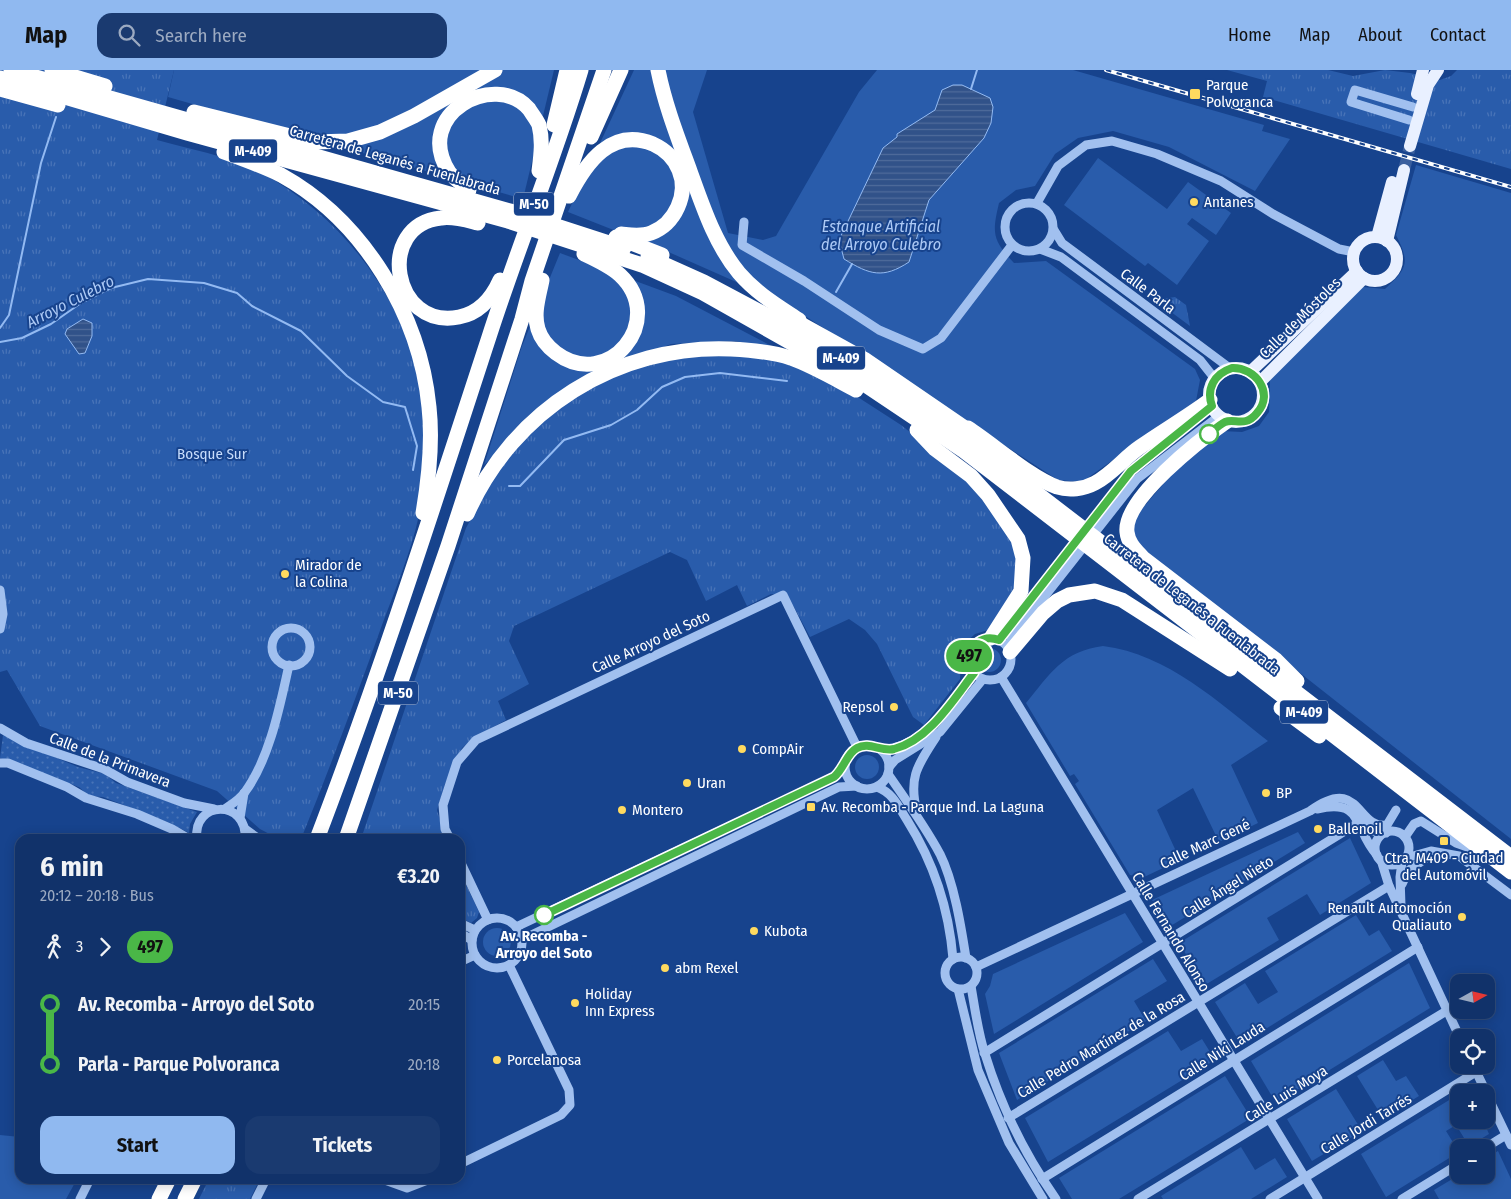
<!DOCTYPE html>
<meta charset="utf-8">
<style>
body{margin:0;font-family:"Fira Sans Condensed",sans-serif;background:#1a3a70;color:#f1f3f6;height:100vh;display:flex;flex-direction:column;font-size:19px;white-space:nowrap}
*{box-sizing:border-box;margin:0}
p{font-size:16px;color:#9caac1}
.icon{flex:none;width:28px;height:28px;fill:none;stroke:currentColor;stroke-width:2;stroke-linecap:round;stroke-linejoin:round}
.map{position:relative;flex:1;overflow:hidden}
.panel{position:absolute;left:15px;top:764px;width:450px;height:350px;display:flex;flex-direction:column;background:#11326a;border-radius:15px;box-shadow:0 2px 12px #0003,0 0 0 1px #304d7e}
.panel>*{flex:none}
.badge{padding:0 10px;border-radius:16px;font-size:18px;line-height:32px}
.needle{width:32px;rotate:82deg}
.fabs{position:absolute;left:1450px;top:904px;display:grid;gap:10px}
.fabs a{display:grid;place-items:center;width:45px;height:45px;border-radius:10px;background:#11326a;box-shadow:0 2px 12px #0003,0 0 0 1px #304d7e;font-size:25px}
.map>.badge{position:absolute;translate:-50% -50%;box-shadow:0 0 0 2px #fff}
.legs{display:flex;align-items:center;gap:8px;height:55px;padding:0 25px;font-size:16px}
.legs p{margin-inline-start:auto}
.head{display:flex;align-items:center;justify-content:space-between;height:85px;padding:0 25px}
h1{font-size:28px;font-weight:700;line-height:38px}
.cta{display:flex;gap:10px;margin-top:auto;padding:10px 25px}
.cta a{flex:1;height:58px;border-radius:15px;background:#90b9f0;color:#111;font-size:20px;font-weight:700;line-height:58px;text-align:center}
.cta a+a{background:#1a3a70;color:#f1f3f6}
ul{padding:0 25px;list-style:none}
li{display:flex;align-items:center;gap:18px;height:60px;font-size:19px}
li i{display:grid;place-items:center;width:8px;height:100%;margin:0 6px;background:currentColor}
li i::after{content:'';width:12px;height:12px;margin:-6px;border:4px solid;border-radius:50%;background:#11326a}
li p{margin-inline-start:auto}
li:first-child i{background:linear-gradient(#0000 50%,currentColor 0)}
li:last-child i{background:linear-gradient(currentColor 50%,#0000 0)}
header{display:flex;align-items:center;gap:30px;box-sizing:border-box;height:70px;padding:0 25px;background:#90b9f0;color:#111}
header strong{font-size:24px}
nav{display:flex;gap:28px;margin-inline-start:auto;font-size:18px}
.search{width:350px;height:45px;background:#1a3a70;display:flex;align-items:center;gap:12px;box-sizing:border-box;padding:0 18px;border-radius:15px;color:#9caac1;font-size:19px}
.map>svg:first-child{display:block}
</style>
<header>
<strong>Map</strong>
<div class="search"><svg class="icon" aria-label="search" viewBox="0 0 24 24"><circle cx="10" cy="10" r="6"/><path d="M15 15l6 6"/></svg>Search here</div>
<nav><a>Home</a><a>Map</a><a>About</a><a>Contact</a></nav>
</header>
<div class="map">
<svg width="1511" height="1129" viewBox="0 0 1511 1129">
<defs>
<pattern id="park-tufts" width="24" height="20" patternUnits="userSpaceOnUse" patternTransform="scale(1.25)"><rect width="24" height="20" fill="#295cab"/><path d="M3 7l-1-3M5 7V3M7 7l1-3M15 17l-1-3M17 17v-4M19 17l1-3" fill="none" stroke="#4974b8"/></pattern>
<pattern id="garden-dots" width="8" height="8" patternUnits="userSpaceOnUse" patternTransform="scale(1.25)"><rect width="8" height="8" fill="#295cab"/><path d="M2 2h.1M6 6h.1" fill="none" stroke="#4974b8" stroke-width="1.8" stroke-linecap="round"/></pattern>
<pattern id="water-rules" width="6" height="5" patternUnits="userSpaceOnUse" patternTransform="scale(1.25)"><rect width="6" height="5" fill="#315289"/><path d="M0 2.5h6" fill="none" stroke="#506c9b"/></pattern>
</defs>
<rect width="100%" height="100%" fill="#17438d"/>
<g fill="#295cab">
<polygon points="174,0 554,0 523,129 168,27"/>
<path d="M634,0h73l-14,42 35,121 35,7 13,-4 83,-144 18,-22h196l191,55 -2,6 28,8 -35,52 -86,-44 -56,-16 -35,7 -23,16 -20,32 -19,4 -17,13c-7,30 -7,37 15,60l32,-2 149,108 5,11 -4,21 -114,81 -24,-2 -270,-175 -124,-55 -96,-38z"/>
<polygon points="1098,88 1167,139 1188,112 1231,143 1216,165 1192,148 1187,154 1209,171 1177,215 1148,193 1145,196 1064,135"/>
<path d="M1416,95l95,28v646l-367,-289 -12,-16 3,-17 48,-56 39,-30 20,1 17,-6 10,-14 1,-34 93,-91 22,2c23,-21 25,-26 11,-54z"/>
<polygon points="560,183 676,226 785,283 736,271 671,274 570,314 484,395 522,276"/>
<path d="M1103,576c65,8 116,57 165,95l-37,24 27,58 -39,19 -26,-54 -36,22 23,50 -38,18 -12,-3 -55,-91 4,-3 -5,-7 -4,2 -44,-73c24,-29 37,-52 77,-57z"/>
<circle cx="989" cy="590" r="12"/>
<circle cx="867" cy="697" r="12"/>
<polygon points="1298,762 1305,773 1169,857 1152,830"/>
<polygon points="1350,768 1371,813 1320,845 1307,824 1267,848 1279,870 1205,915 1179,873"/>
<polygon points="1125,843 1143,872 994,964 985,924 990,916 993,904"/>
<polygon points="1356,845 1369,866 1379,860 1392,881 1241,974 1215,932 1245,913 1258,934 1278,922 1265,901"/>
<circle cx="497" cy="872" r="14"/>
<polygon points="1153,889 1167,911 1134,931 1146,951 1017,1030 999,983"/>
<polygon points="1409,893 1430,938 1276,1033 1251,991"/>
<polygon points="1168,961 1181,981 1202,969 1215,990 1048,1092 1025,1048"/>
<polygon points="1383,990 1396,1011 1406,1006 1419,1026 1383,1048 1357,1006"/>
<polygon points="1225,1006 1251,1048 1119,1129 1072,1129 1059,1108"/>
<polygon points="1336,1019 1362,1061 1312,1091 1287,1049"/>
<polygon points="1459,1024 1459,1050 1483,1050 1489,1064 1469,1076 1456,1055 1446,1061 1459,1082 1386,1127 1361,1084"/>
<polygon points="0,1065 20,1067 20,1109 77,1109 66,1129 0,1129"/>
<polygon points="1241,1077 1255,1100 1275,1088 1287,1107 1251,1129 1163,1129 1161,1126"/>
<polygon points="1498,1081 1511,1109 1511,1129 1439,1129 1434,1120 1459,1105 1486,1105 1486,1088"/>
</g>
<g fill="url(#park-tufts)">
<path d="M0,0h174l-17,70c33,9 74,17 103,32 77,42 134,113 157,197 5,21 6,47 6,69 1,25 1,52 -4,77 -8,37 -24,75 -37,110 -26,72 -52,143 -81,214h-22l-19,-10 -43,-38 -177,-65 -33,-56 -7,2z"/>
<polygon points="1227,0 1328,0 1353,6 1385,0 1410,3 1440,10 1451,6 1457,0 1511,0 1511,99 1263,27 1267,11"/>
<polygon points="1175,227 1186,235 1190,256 1155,230"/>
<polygon points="684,285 738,285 780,290 853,324 901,355 965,406 1019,481 1017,520 988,560 975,564 966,572 961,592 960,609 924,655 913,647 877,574 865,560 849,549 810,567 794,537 783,525 771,524 747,536 737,515 706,531 687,490 670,482 514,556 509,571 529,614 498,631 506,650 473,668 462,678 445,714 437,740 445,769 361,769 466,458 505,387 547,345 592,315 640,293"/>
<polygon points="460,802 479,842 477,848 471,853 460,848"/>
<polygon points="209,1109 260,1109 250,1129 199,1129"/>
</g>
<polygon fill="url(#garden-dots)" points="3,665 78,697 105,704 116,713 197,742 190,754 189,763 170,753 103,727 89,726 79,717 0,688"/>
<g fill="url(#water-rules)" stroke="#93baf2">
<path d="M953,15h9l28,13 3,9 -2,16 -7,15 -55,62 -20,62c-26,17 -39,13 -65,-3l-5,-19 44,-92 14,-11v-3l38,-24 7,-20z"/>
<polygon points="83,249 92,253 92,266 85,283 79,284 65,264 67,259"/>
</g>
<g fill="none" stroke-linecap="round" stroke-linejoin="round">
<g stroke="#93baf2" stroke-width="2">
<polyline points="971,19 977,0"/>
<polyline points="836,222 852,194"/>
<polyline points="0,258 9,245 41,93 56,47"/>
<polyline points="0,272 22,268 51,254 81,233 111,218 148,209 204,213 237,223 252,236 301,261 347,306 383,332 405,337 417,376 413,400"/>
<polyline points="509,416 520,416 564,370 611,355 637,340 662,317 685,307 720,303 787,311"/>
</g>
<polyline stroke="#3a5f9e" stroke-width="12" stroke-dasharray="12 6" stroke-linecap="butt" points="1404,100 1410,76"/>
<g stroke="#a1c0ef" stroke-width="9">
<polyline points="1409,50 1351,32 1355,20 1413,37"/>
<circle cx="1029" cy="157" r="24"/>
<polyline points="1037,133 1058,96 1086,75 1112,71 1157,84 1221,111 1273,144 1339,179 1354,182"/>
<polyline points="744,152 742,175 804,211 879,260 923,279 941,268 1012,175"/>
<polyline points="1054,160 1062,173 1231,299"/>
<polyline points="1040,179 1061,187 1200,290 1215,309"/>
<polyline points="0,520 3,544 0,559"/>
<circle cx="291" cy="577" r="19"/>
<circle cx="990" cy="589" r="21"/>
<polyline points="1011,569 1137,409 1219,346"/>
<polyline points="999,570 1131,401 1204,343"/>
<polyline points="1001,607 1318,1129"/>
<polyline points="0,658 26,673 104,699 127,712 184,733 214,739"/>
<circle cx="867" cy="697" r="22"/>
<path d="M880,679c43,1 70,-46 94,-76"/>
<polyline points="0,693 8,693 67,717 86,728 137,744 172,759 189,769"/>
<polyline points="889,697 895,690 940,662 983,609"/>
<path d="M888,704c18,26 37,52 52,80 14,28 21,72 26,104"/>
<path d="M877,717c16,6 21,19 30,33 27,43 42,89 46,139"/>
<path d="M225,739c7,-5 15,-10 20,-17 25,-34 35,-87 44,-127"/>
<path d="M1317,739c48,-11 36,20 60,46"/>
<path d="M917,742c-9,-35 1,-47 19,-75"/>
<polyline points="1360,747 1373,761 1386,763"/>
<polyline points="240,748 244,723"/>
<polyline points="245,759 259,769"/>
<circle cx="1392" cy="778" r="17"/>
<polyline points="1405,767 1414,754 1421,751 1456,773 1470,778"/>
<path d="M197,769c-5,-39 51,-40 48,0"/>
<polyline points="450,769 445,759 443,735 457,692 476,670 783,525 857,677"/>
<polyline points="1406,788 1431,781 1459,786 1511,825"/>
<polyline points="1381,790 1389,816 1460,968"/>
<polyline points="460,791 488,850"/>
<polyline points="1402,814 1408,801 1430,785"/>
<polyline points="1401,836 1400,807 1402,792"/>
<circle cx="497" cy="873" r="25"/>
<polyline points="460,853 475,860"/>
<polyline points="516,857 834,707 845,695"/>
<polyline points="460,863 472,870"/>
<polyline points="521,870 839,717 857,716"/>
<circle cx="961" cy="903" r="16"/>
<polyline points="460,892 475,885"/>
<path d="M976,897l334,-156c51,-37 46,19 77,14l9,-15"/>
<path d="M971,916c4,23 7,47 14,68 16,52 40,101 71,145"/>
<polyline points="958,919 978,1000 1009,1073 1043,1129"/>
<polyline points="984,983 1358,753"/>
<polyline points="1473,995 1486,1022"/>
<polyline points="1486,1023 1511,1075"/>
<polyline points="1008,1048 1389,816"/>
<polyline points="1485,1078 1506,1065"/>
<polyline points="460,1094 561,1045 570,1035 569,1020 509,895"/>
<polyline points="382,1109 407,1118 430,1109"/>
<polyline points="1042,1109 1418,877"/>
<polyline points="80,1129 90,1109"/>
<polyline points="256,1129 266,1109"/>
<polyline points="1138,1129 1448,940"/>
<polyline points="1270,1129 1476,1002"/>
<polyline points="1402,1129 1459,1094"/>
</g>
<g stroke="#e9f0ff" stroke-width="12">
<polyline points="1417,24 1423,0"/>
<polyline points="1410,76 1428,15 1438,0"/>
<polyline points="1377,167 1392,112"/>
<circle cx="1375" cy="189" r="22"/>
<polyline points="1387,171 1404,100"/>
<circle cx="1236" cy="325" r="27"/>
<polyline points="1250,302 1357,201"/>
<polyline points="1260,312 1364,208"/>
</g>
<g stroke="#fff" stroke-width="15">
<polyline points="11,0 510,141 624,178"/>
<polyline points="52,0 105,16"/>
<path d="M658,0c7,35 20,68 32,101 13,36 25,73 49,102 17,20 39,33 60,47"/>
<polyline points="0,8 187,63 508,151 642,195 703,223 864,314 964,381 1511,802"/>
<polyline points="0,19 58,35"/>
<polyline points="194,42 314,72 348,71 380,62 414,46 495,0"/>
<polyline points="554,55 567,0"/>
<polyline points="591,67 621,0"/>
<path d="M224,82c19,7 39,14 57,23 83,46 139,140 148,232 4,36 0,71 -6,106"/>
<path d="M469,120c-6,-6 -15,-11 -20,-18 -37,-58 46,-102 80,-63 3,5 8,11 10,16 4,16 2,30 0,46"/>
<path d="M569,126c17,-33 42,-69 84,-52 11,5 21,14 26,26 10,24 -4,54 -28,63 -10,4 -20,2 -30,1"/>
<path d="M478,153c-12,-3 -25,-7 -37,-5 -66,7 -49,112 18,99 21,-4 33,-19 41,-37"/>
<polyline points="616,167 662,185"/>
<polyline points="648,187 704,212 766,245 871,305 974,375 1511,787"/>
<path d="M542,210c-3,16 -9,33 -4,49 3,10 10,18 18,24 52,39 112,-33 64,-78 -10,-9 -23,-15 -36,-21"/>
<polyline points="790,248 864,289 975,365"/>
<path d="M1227,351c-26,18 -104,78 -100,111 1,11 9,18 16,26l133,102 21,21"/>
<path d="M968,358c26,17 62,49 89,59 12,4 27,2 38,-4 17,-9 29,-25 45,-36 23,-16 47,-30 70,-47"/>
<polyline points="917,360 935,379 971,406 988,425 1018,469 1023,488 1021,521 991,568"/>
<path d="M467,444c46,-104 150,-170 264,-165 20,1 41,3 60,9 22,8 44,21 65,32"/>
<polyline points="1010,582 1043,543 1057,531 1069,525 1095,521 1122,530 1230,599"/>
<polyline points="1281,638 1319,666"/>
<path d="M317,769c63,-165 117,-334 172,-502 29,-90 65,-177 92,-267"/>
<polyline points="346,769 448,476 522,249 532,211 604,0"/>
<polyline points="159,1129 169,1109"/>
<polyline points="185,1129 195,1109"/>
</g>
<g stroke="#fff" stroke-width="4">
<polyline id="rail" points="1106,0 1511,117"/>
</g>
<use href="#rail" stroke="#17438d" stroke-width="2" stroke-dasharray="5.5" stroke-linecap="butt"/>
</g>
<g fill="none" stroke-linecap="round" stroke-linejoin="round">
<g stroke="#fff" stroke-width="11">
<path id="line-1" d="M544,845l290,-138c10,-8 12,-23 23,-29 12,-7 24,4 37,1 35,-9 59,-49 80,-76 -11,-18 2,-41 25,-33l132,-169 81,-65c-6,-17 2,-32 20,-38 23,-1 43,25 25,45 -12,15 -22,5 -32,9 -6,3 -11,8 -16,12"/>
</g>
<use href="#line-1" stroke="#4ab747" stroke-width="8"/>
</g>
<g fill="#ffda5f" stroke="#17438d" stroke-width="2">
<rect x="1189" y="18" width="12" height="12" rx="2.5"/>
<circle cx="1194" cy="132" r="5"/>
<circle cx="285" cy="504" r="5"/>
<circle cx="894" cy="637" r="5"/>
<circle cx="742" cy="679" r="5"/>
<circle cx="687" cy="713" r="5"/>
<circle cx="1266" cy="723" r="5"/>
<rect x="806" y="732" width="10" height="10" rx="2.5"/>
<circle cx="622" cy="740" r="5"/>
<circle cx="1318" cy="759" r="5"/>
<rect x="1439" y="766" width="10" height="10" rx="2.5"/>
<circle cx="1462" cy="847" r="5"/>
<circle cx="754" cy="861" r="5"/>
<circle cx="665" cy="898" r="5"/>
<circle cx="575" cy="933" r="5"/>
<circle cx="497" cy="990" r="5"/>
</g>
<g fill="#fff" stroke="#4ab747" stroke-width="2.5">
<circle cx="1209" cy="364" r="9"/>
<circle cx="544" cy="845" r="9"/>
</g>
<g text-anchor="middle" stroke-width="4" stroke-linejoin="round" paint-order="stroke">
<g fill="#17438d" stroke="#b9c7dd" stroke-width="1">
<rect x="229" y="69.5" width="48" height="23" rx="4"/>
<rect x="514" y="122.5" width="40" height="23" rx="4"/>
<rect x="817" y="276.5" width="48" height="23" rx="4"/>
<rect x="378" y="611.5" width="40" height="23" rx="4"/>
<rect x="1280" y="630.5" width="48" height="23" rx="4"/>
</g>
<g font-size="14" font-weight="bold" fill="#fff">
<text x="253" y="86">M-409</text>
<text x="534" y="139">M-50</text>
<text x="841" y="293">M-409</text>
<text x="398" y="628">M-50</text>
<text x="1304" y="647">M-409</text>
</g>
<g font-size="15" fill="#fff" stroke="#17438d" text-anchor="start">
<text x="1206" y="20">Parque<tspan x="1206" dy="17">Polvoranca</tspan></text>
<text x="1204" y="137">Antanes</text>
<text x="295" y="500">Mirador de<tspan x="295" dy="17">la Colina</tspan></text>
<text x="884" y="642" text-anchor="end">Repsol</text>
<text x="752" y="684">CompAir</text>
<text x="697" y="718">Uran</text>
<text x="1276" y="728">BP</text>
<text x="821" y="742">Av. Recomba - Parque Ind. La Laguna</text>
<text x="632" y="745">Montero</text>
<text x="1328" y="764">Ballenoil</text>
<text x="1444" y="793" text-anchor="middle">Ctra. M409 - Ciudad<tspan x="1444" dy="17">del Automóvil</tspan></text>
<text x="1452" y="843" text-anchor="end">Renault Automoción<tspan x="1452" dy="17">Qualiauto</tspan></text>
<text x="764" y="866">Kubota</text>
<text x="675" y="903">abm Rexel</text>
<text x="585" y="929">Holiday<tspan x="585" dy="17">Inn Express</tspan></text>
<text x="507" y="995">Porcelanosa</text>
</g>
<g font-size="15" fill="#fff" stroke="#17438d">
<text transform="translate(395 90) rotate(16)" y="5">Carretera de Leganés a Fuenlabrada</text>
<text transform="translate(1148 221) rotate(37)" y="5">Calle Parla</text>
<text transform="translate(1300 248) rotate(-45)" y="5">Calle de Móstoles</text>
<text transform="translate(1192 534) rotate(38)" y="5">Carretera de Leganés a Fuenlabrada</text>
<text transform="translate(651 572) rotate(-25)" y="5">Calle Arroyo del Soto</text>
<text transform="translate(110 690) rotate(21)" y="5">Calle de la Primavera</text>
<text transform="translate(1205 774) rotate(-25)" y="5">Calle Marc Gené</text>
<text transform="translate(1228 817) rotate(-32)" y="5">Calle Ángel Nieto</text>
<text transform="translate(1171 862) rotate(59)" y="5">Calle Fernando Alonso</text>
<text transform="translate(1101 975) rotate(-31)" y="5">Calle Pedro Martínez de la Rosa</text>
<text transform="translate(1222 981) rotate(-32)" y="5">Calle Niki Lauda</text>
<text transform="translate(1286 1024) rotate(-32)" y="5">Calle Luis Moya</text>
<text transform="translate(1366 1054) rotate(-31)" y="5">Calle Jordi Tarrés</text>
</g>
<g font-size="15" fill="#c7dcfb" stroke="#17438d">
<text x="212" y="389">Bosque Sur</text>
</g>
<g font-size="15" font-weight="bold" fill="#fff" stroke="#17438d">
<text x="544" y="871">Av. Recomba -<tspan x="544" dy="17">Arroyo del Soto</tspan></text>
</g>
<g font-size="16" font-style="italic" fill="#adcaf6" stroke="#17438d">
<text x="881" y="162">Estanque Artificial<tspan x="881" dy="18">del Arroyo Culebro</tspan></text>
<text transform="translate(70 231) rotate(-27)" y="6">Arroyo Culebro</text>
</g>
</g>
</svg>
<div class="fabs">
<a><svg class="needle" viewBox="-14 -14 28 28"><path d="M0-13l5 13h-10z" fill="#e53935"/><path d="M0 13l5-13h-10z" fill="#9caac1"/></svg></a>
<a><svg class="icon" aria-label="locate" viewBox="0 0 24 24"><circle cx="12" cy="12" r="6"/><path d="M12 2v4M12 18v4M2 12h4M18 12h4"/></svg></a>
<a>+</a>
<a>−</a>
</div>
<b class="badge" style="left:969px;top:586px;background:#4ab747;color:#111">497</b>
<section class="panel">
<div class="head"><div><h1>6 min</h1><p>20:12 – 20:18 · Bus</p></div><b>€3.20</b></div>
<div class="legs"><svg class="icon" aria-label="walk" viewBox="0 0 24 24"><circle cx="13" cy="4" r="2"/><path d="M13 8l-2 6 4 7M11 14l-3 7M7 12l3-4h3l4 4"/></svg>3<svg class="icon" aria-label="forward" viewBox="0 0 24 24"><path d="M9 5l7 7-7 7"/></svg><b class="badge" style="background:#4ab747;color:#111">497</b></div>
<ul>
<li><i style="color:#4ab747"></i><b>Av. Recomba - Arroyo del Soto</b><p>20:15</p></li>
<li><i style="color:#4ab747"></i><b>Parla - Parque Polvoranca</b><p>20:18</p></li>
</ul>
<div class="cta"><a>Start</a><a>Tickets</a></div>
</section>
</div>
